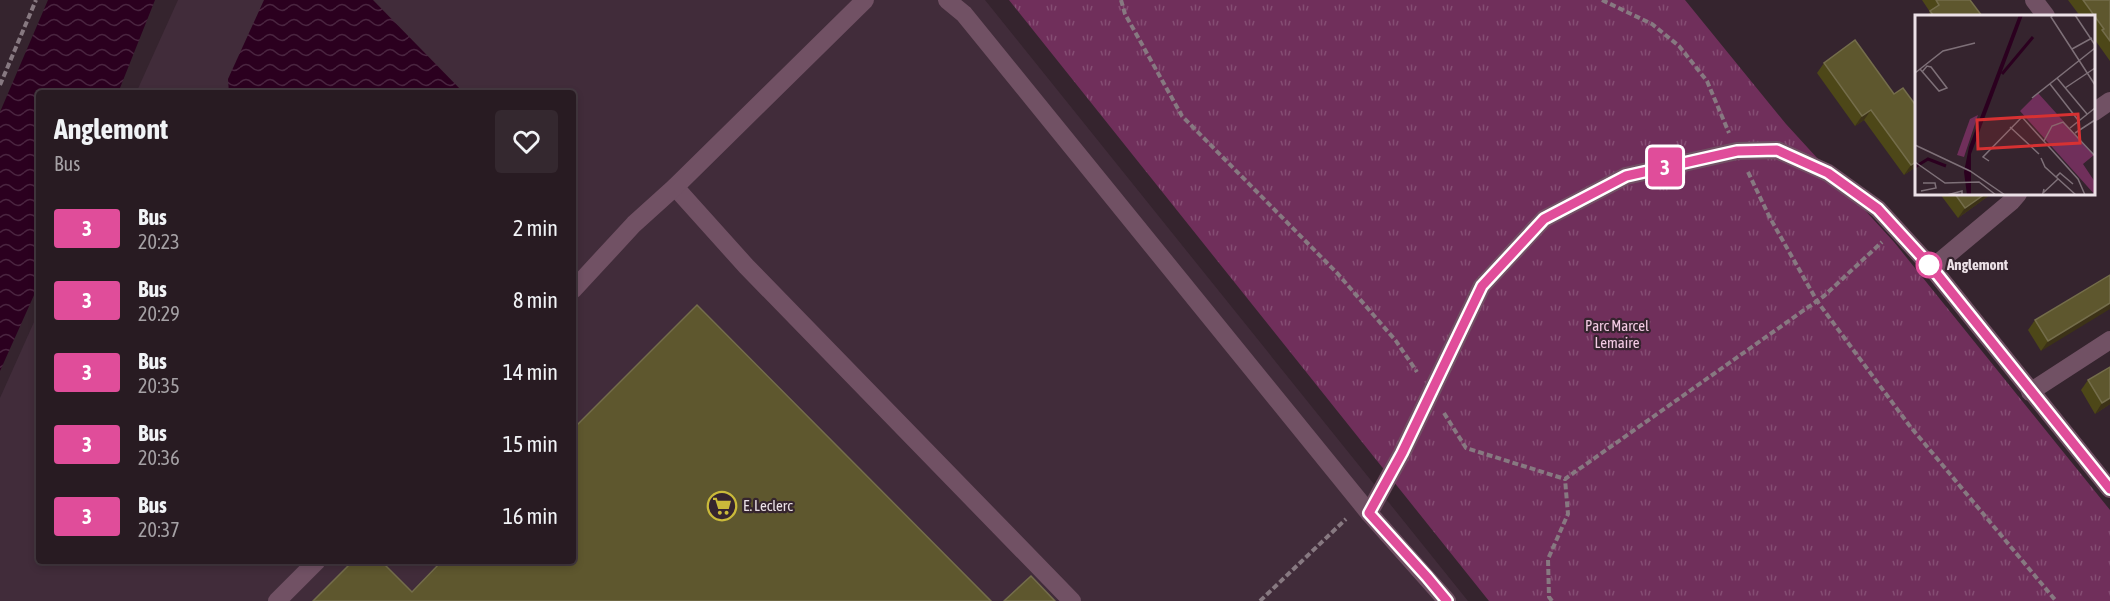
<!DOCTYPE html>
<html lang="fr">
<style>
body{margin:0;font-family:"Asap Condensed",sans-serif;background:#34282f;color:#f1f3f6;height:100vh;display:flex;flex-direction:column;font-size:22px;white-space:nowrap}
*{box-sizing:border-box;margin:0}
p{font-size:20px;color:#a5a1a5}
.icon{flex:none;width:33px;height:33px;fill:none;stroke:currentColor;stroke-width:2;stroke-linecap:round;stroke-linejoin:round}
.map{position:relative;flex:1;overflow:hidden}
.sheet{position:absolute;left:36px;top:90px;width:540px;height:474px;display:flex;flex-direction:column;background:#281b22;border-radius:6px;box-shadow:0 3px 9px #0003,0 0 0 2px #443940}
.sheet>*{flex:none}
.badge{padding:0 12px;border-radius:4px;font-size:21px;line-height:39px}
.map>.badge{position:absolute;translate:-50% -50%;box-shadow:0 0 0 3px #fff}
.round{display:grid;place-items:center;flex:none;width:63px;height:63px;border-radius:6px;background:#34282f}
.summary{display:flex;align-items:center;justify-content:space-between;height:102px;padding:0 18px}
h1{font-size:28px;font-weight:700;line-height:45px}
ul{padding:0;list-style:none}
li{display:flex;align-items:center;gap:18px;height:72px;padding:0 18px}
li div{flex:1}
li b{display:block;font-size:22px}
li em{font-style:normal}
li .badge{min-width:66px;font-weight:700;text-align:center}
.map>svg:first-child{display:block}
</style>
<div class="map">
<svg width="2110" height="601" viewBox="0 0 2110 601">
<defs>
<pattern id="park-tufts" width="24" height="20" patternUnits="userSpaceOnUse" patternTransform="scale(1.5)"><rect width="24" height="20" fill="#702f5b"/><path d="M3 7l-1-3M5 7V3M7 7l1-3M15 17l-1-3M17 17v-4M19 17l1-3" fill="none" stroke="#854d73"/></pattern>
<pattern id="water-waves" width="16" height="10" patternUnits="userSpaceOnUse" patternTransform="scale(1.5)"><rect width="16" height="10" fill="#2b001f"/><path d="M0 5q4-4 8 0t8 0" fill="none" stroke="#4a2540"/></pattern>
</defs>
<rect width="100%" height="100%" fill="#35242e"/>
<polygon fill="#412c3a" points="178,0 985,0 1468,601 0,601 0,398 39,311 39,561 573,561 573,93 136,93"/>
<polygon fill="url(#park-tufts)" points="1009,0 1685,0 1786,124 1894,242 2110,510 2110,601 1489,601"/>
<g fill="url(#water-waves)">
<polygon points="48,0 155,0 118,93 39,93 39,284 0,371 0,112"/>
<polygon points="264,0 373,0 464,93 229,93 228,79"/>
</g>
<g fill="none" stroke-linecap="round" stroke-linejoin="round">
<g stroke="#877981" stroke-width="4" stroke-dasharray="6 3" stroke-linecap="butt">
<polyline points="1121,0 1125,14 1182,116 1338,274 1396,341 1417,372"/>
<polyline points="1602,0 1652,24 1679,46 1707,81 1729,133"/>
<polyline points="0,85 36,0"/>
<polyline points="1748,172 1770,218 1817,301 1909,425 2056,601"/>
<polyline points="1444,413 1466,448 1565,479 1824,296 1882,242"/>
<polyline points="1260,601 1346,519"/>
<polyline points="1552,601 1549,597 1548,559 1568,514 1565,479"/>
</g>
<g stroke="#715164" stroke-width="18">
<polyline points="947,0 964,14 1369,513 1447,601"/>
<polyline points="2034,0 2046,16"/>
<polyline points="2094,112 2110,101"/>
<polyline points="675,187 746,266 1072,601"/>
<polyline points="1932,268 2012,201 2018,194"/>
<polyline points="573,290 634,224 675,187 865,0"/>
<polyline points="2030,392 2110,340"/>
<polyline points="1369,513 1402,453 1482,286 1544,219 1626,176 1737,151 1777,150 1828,173 1878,209 1932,268 2110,489"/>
<polyline points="277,601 317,561"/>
</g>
</g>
<g fill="#4d4718">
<polygon points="1922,0 1970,0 1982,16 1927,16 1930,12"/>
<polygon points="2068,0 2110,0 2110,61 2095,40 2096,38 2094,34 2094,16 2080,16"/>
<polygon points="1824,63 1894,94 1917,107 1917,166 1904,175 1864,120 1855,126 1817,73"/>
<polygon points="1940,194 1991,194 1958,218"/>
<polygon points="2110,275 2041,351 2028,330 2035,320"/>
<polygon points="2088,380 2110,404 2095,414 2081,390"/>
</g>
<g fill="#3c3217">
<polygon points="1871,110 1864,120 1855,126 1862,116"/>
<polygon points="1917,161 1917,166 1904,175 1911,165"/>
<polygon points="1985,194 1991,194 1958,218 1965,208"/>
<polygon points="2110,303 2110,309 2041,351 2048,341"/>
<polygon points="2110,398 2110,404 2095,414 2102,403"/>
</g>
<g fill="#5e572e" stroke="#746d4b" stroke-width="1.5">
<polygon points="1936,0 1970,0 1982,16 1934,16 1930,11 1939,5"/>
<polygon points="2083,0 2110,0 2110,41 2102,30 2104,29"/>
<polygon points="1855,40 1894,94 1903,88 1917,107 1917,161 1911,165 1871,110 1862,116 1824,63"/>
<polygon points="1955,194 1985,194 1965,208"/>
<polygon points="2110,275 2110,303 2048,341 2035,320"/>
<polygon points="697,305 991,601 313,601 353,561 381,561 412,592 442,561 573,561 573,429"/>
<polygon points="2110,367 2110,398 2102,403 2088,380"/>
<polygon points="1031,576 1055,601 1004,601"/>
</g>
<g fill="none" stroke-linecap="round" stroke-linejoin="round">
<g stroke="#fff" stroke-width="14">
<polyline id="line" points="1447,601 1427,577 1369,513 1402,453 1482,286 1544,219 1626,176 1737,151 1777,150 1828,173 1878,209 1932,268 2110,489"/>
</g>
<use href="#line" stroke="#e04d9a" stroke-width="9"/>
</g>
<defs>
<g id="supermarket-ring" transform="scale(1.5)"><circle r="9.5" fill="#35242e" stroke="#caba3a" stroke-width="1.5"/><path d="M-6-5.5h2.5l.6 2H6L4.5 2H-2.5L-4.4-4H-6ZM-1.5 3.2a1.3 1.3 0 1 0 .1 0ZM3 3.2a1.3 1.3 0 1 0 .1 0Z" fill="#caba3a"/></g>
</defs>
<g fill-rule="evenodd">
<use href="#supermarket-ring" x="722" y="506"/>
</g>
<circle fill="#fff" stroke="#e04d9a" stroke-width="3" cx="1929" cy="265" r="12"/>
<g text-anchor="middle" stroke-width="4.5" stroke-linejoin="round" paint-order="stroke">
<g font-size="15" font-weight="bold" fill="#ece1e7" stroke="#35242e" text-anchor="start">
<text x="1947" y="270">Anglemont</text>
</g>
<g font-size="15" fill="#f4cbe4" stroke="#35242e">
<text x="1617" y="331">Parc Marcel<tspan x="1617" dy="17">Lemaire</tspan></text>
</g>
<g font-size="15" fill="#ece1e7" stroke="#35242e" text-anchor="start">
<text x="743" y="511">E. Leclerc</text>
</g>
</g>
<g transform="translate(1915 15)">
<rect width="180" height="180" fill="#35242e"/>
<path d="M63,100l-14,42 -7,-2 13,-36z" fill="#702f5b"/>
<path d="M123,78l56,62 -11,9 12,18v13l-75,-84z" fill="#702f5b"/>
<path d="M104,0h4l-52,139v41h-4l-3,-23 5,-25z" fill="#2b001f"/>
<path fill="none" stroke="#2b001f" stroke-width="3" d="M87,59l31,-37M0,152l13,-8 18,7"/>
<path fill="none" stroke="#7e7078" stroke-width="1.5" d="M138,0l-2,2 44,68M160,0l20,30M157,34l20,-11M5,54l19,22 8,-3 -16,-21 -4,-1 -5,6M0,58l28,-22 32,-8M142,63l30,36M135,69l28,36M150,73l30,-20M117,83l63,-50M95,112l29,27M155,113l25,-20M160,118l20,-13M129,126l8,-15 11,-4 32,34M0,130l55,26 35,24M126,143l4,9 31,28M74,146l-6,-4 39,-40 56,62 7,16M0,147l30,21 34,-1 17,13M141,162l4,-4 13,11M129,174l-1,4 15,-14M6,176l15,-3 -1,-5h-12M32,180l15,-4v4"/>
<path fill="#d73132" fill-opacity="0.15" stroke="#d73132" stroke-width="3" d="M163,99l2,29 -102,6 -1,-29z"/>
<rect width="180" height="180" fill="none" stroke="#ece1e7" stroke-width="3"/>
</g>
</svg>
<b class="badge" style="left:1665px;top:167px;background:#e04d9a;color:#fff">3</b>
<section class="sheet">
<div class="summary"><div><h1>Anglemont</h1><p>Bus</p></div><a class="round"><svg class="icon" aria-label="heart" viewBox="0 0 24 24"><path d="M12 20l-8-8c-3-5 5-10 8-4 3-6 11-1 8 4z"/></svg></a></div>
<ul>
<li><span class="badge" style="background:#e04d9a;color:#fff">3</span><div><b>Bus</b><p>20:23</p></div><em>2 min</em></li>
<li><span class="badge" style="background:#e04d9a;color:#fff">3</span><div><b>Bus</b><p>20:29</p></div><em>8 min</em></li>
<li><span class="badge" style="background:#e04d9a;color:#fff">3</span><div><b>Bus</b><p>20:35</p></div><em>14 min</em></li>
<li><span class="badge" style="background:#e04d9a;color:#fff">3</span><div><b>Bus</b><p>20:36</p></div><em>15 min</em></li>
<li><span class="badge" style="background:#e04d9a;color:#fff">3</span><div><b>Bus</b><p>20:37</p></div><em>16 min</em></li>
</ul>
</section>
</div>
